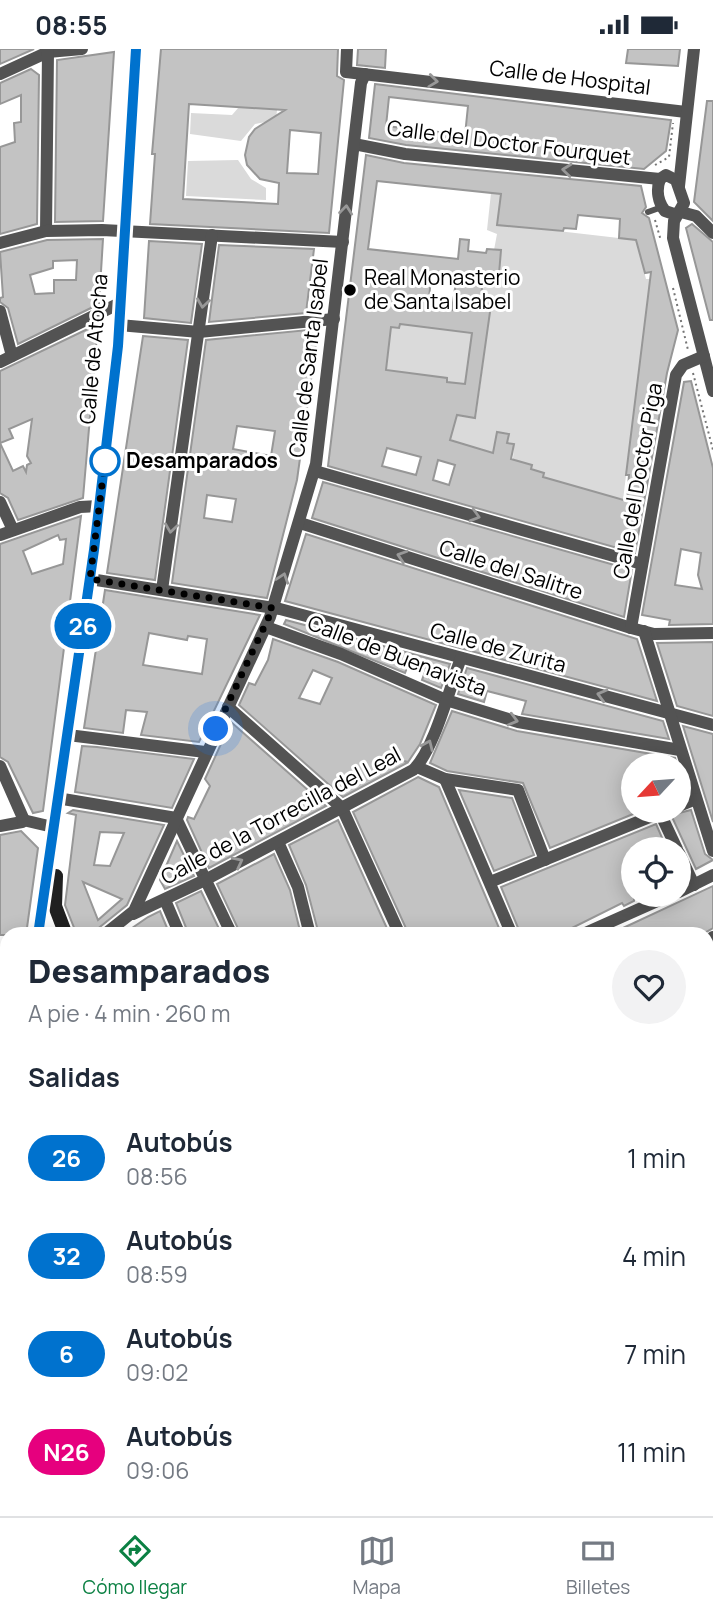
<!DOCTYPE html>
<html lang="es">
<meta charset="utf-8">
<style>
body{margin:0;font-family:Manrope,sans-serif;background:#f2f2f3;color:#1f2937;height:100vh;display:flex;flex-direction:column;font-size:26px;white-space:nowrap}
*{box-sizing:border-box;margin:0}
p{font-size:23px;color:#747a83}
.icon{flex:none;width:38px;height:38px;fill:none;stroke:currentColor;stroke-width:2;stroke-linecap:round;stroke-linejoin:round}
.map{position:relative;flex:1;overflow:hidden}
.side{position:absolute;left:0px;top:878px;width:714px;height:590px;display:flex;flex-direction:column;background:#fff;border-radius:21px 21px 0 0;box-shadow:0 4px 18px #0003}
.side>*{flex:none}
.badge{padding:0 14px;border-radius:23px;font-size:24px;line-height:46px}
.needle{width:46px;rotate:244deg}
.tools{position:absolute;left:621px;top:704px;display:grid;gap:14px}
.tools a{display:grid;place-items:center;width:70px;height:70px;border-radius:50%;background:#fff;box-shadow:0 4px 18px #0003;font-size:35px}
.you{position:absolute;width:35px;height:35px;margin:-18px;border:5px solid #fff;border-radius:50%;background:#1a73e8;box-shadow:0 0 0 10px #1a73e833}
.map>.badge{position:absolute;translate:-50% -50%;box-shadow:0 0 0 4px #fff}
h2{padding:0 28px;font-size:26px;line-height:63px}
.round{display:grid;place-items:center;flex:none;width:74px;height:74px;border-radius:37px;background:#f2f2f3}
.summary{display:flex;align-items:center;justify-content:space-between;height:119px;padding:0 28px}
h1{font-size:33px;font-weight:800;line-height:52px}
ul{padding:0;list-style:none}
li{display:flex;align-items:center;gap:21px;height:98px;padding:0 28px}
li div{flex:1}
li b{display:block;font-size:26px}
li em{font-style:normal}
li .badge{min-width:77px;font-weight:700;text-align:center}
.status{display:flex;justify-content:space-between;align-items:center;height:49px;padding:0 35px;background:#fff;direction:ltr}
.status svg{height:19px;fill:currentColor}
.dock{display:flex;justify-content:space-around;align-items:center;height:98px;border-top:2px solid #e0e1e3;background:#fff;font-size:19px;color:#747a83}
.dock a{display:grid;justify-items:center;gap:4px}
.dock .selected{color:#0b8043}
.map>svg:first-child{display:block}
</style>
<div class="status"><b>08:55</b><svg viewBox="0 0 49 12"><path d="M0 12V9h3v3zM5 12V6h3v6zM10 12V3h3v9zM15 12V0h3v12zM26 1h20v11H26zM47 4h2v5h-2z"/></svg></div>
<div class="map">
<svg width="713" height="1467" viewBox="0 0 713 1467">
<rect width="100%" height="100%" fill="#fff"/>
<g fill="#dadada">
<polygon points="239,58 277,61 276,71 255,75 241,92 190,85 191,64 232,66"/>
<polygon points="238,111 251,130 266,139 266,151 186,147 188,112"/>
<polygon points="491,144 501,145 498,175 636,191 646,230 650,230 623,451 543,429 544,424 531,420 532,416 513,410 514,396 507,394 508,385 497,383 493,405 452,391 449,394 458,361 476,368 491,257 481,255 482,236 498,237 501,202 494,201 497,185 487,181"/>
<polygon points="400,275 472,284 465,335 386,325 391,278 399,279"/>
</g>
<g fill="#c3c3c3" stroke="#979797" stroke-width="2" fill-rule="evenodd">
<polygon points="0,0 34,0 0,15"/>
<path d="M161,0h177l-1,27 7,4 -15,153 -179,-9 5,-70h-3zM189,55l96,6 -30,19 -6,8 -4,18 2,10 13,14 19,4 -1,21 -95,-5zM290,81l31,3 -3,41 -31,-1z"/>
<polygon points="358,0 386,0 385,19 357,16"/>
<polygon points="628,0 680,0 678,17 626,14"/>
<polygon points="114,3 103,172 55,173 57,11"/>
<polygon points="31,20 39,26 37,175 0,185 0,98 15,93 14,74 21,73 21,46 0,55 0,34"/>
<path d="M375,35l296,36 -5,31 -22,18 -238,-24 -37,-7zM389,48l79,9 -3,29 -79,-9z"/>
<polygon points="707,52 713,52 713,172 694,153"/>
<path d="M366,106l38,8 237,23 5,21 -4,6 7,5 29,112 -11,43 -32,180 -307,-87zM377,132l124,13 -4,31 66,6 1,-3 12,1 2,-14 42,4 -1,19 17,2 9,33 6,-1 -25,203h3l-2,26 -84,-24 1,-4 -13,-4 1,-4 -21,-6 3,-15 -7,-1 2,-9 -12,-2 -4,21 -43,-13 7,-25 18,3 16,-113 -10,-1 1,-19 16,1 3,-36 -14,-1 -1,4 -18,-2 1,-11 -9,-1 -2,20 -90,-10zM432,222l25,3 -5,36 -24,-4zM400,275l72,9 -7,51 -18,-2v-4l-61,-8 5,-43 8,1zM387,399l34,9 -5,18 -34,-9zM438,411l17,5 -6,20 -16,-5z"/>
<polygon points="692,175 713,193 713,271 710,271 686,179"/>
<path d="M103,190l-4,65 -81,40 -10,-36 -8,-6v-4l3,-1 -3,-45 47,-12zM77,211l-1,20h-22v13l-19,1 -5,-19 23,-7v-7z"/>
<polygon points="149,192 202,195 191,274 144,269"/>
<polygon points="219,196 314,200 306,264 209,273"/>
<path d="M98,275l-15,174 -65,22 -10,-22 -8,-5v-122zM32,370l-5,37 4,7 -4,2 -1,7 -3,-6 -10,5 -13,-28 13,-5 -4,-9z"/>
<path d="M318,280l-21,151 -30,118 -95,-15 34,-243zM237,377l38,5 -4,25 -38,-7zM207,446l29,4 -4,23 -28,-4z"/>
<polygon points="143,287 188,291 155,531 107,524"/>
<path d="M691,332l22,87v156l-44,1 1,-5 -28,-5 42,-233zM681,500l20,4 -3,22 4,14 -27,-4z"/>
<polygon points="323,433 632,521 624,568 312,469"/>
<path d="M81,467l-38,295 -10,2 -25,-51 -8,-5v-213zM58,486l2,5 6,-1 -3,25 -31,10 -9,-23z"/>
<polygon points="306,485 637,590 657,652 285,552"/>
<path d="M105,541l155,25 -61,127 -58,-7 6,-23 -21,-2 -3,23 -39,-5zM149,584l38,7 1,-4 19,3 -5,35 -59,-9z"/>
<polygon points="286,571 450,615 441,639 422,631 426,620 409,614 405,624 284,575"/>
<path d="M273,590l65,23 98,43 -16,39 -12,18 -4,-1 3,2 -64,34 -104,-92 10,-22 6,2 13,-25zM313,621l19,8 -12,26 -21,-6z"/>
<polygon points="713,593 713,667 677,657 657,594"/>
<polygon points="467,619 663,672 669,690 522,665 526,652 487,642 484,653 458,645"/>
<polygon points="452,662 517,682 675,709 677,716 634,716 634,761 643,761 550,799 523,734 447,722 430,714"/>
<polygon points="231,673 326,757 209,819 187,771 188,768 194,770 210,737 205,730"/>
<polygon points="683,677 713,685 713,773"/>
<polygon points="82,697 97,698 194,710 172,759 75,743"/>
<polygon points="418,728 439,738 502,886 409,886 353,763"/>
<polygon points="459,741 512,749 534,806 494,822"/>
<path d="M73,761l91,15 -37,80 -37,30h-13l-12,-30 11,-90 -8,-2zM100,783l24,1 -14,33 -16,-1zM83,833l39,17 -24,21z"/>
<polygon points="691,761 705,805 713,811 696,820 672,768 675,765"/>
<polygon points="338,771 390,886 319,886 306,836 289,796"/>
<polygon points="656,775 667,800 634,800 634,852 624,857 622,854 558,886 521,886 501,838"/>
<polygon points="21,782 38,799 26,886 0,886 0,786"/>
<polygon points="177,792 194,827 165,840 160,831"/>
<polygon points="274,805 290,841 301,886 241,886 217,835"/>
<polygon points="713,837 713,879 701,886 608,886"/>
<polygon points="201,842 222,886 189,886 176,854"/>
<polygon points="160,862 170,886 122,886 148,868"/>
</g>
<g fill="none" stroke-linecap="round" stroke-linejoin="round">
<g stroke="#757575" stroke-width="2" stroke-dasharray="2 3.5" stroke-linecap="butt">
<polyline points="655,116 669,108 673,74"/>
<polyline points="655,171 661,192"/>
<polyline points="673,239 688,301"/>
<polyline points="693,324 713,401"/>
</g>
<polyline stroke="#535353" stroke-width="6" points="648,163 662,158"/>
<g stroke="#535353" stroke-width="12">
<polyline points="347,0 346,23 686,63"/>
<polyline points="0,25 48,3 82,0"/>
<polyline points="354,95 405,105 660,130"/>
<polyline points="679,137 694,0"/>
<polyline points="681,163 696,167 713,184"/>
<path d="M677,166l-12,-4c-7,-9 -9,-21 -5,-32l6,-4 10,5 8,23 -10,18 -1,17 40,153"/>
<polyline points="46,182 48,3"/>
<polyline points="0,194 46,182 102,181 343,193"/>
<polyline points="0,262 12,307"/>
<polyline points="119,276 199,283 334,270"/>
<polyline points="0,313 120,254"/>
<polyline points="315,422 642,515"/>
<polyline points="0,453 13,481"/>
<polyline points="300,474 631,579 654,585 713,584"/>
<polyline points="0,486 80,458 99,457"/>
<polyline points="90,530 280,560 713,676"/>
<polyline points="162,541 212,186"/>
<polyline points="266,578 341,605 446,651 518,673 680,701"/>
<polyline points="631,579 676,326 683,316 704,307"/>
<polyline points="644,582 713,802"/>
<polyline points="228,658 342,759 400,886"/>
<polyline points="68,686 205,703"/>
<polyline points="0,717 23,769 22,773 0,777"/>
<polyline points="417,718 445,730 518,741 545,811"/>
<polyline points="445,730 512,886"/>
<polyline points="57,749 176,769 232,886"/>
<polyline points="679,757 696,750"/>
<polyline points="660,764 677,800"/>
<polyline points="23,771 53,778"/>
<polyline points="278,793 298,838 310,886"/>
<polyline points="679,804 694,836"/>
<polyline points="490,833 667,761"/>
<polyline points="679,843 713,826"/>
<polyline points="165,851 180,886"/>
<path d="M133,865l72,-34 208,-110c21,-19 37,-84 48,-112"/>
<polyline points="104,886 134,862 270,568 316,415 361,34 365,25"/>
<polyline points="581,886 673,845"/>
<polyline points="707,892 713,888"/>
<polyline points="0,911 7,910"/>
<polyline points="707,1013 713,1004"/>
<polyline points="0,1022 7,1021"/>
<polyline points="707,1214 713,1206"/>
<polyline points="0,1281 7,1281"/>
<polyline points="707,1387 713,1379"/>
<polyline points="707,1452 713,1459"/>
<polyline points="501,1461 508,1467"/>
<polyline points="632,1461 640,1467"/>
<polyline points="370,1465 373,1461"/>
<polyline points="466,1467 470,1461"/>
<polyline points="525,1467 528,1461"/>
</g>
<g stroke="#202020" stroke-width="14">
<polyline points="56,827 55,857 66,886"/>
<polyline points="38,886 94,499 118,297 136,0"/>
<polyline points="16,1461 16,1467"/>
<polyline points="318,1461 321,1467"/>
</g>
</g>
<defs><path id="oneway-chevron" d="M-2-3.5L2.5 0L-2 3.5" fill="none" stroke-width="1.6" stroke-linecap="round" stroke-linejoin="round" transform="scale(1.75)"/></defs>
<g stroke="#989898">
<use href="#oneway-chevron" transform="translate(433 32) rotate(7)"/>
<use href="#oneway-chevron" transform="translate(567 121) rotate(-174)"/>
<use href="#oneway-chevron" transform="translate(346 161) rotate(-84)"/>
<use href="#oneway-chevron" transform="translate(203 254) rotate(98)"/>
<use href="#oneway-chevron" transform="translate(475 467) rotate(16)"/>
<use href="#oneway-chevron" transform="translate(171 479) rotate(98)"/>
<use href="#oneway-chevron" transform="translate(402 507) rotate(-162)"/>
<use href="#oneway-chevron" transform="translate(283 529) rotate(-72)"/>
<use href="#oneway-chevron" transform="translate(602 646) rotate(-165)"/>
<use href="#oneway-chevron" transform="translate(513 671) rotate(15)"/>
<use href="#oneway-chevron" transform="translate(428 696) rotate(-66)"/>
<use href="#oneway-chevron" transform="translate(238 813) rotate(-27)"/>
</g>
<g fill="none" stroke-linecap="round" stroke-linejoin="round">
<g stroke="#fff" stroke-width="16">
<polyline id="line" points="38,886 94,501 118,297 136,0"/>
</g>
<use href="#line" stroke="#0072ce" stroke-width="10"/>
<polyline stroke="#000" stroke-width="7" stroke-dasharray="0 12.6" points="105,412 90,530 273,559 216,680"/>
</g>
<circle fill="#000" stroke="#fff" stroke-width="2.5" cx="350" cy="241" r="7"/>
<circle fill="#fff" stroke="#0072ce" stroke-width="3.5" cx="105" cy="412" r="14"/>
<g text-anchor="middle" stroke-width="6" stroke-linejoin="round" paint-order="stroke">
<g font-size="21" fill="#000" stroke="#fff">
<text transform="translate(570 29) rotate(7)" y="7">Calle de Hospital</text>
<text transform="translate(509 94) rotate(7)" y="7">Calle del Doctor Fourquet</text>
<text transform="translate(94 300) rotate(-85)" y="7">Calle de Atocha</text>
<text transform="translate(309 309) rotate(-83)" y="7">Calle de Santa Isabel</text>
<text transform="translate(638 432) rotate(-80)" y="7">Calle del Doctor Piga</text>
<text transform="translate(511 521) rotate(18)" y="7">Calle del Salitre</text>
<text transform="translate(498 599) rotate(15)" y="7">Calle de Zurita</text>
<text transform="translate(397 607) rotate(21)" y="7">Calle de Buenavista</text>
<text transform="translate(281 767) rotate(-28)" y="7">Calle de la Torrecilla del Leal</text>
</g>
<g font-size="21" fill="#000" stroke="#fff" text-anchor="start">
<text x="364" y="236">Real Monasterio<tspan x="364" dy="24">de Santa Isabel</tspan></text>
</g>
<g font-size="21" font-weight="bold" fill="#000" stroke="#fff" text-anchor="start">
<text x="126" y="419">Desamparados</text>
</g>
</g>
</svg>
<div class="tools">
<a><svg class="needle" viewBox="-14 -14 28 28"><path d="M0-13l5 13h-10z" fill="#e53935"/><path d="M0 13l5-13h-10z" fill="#747a83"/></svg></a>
<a><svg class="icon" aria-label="locate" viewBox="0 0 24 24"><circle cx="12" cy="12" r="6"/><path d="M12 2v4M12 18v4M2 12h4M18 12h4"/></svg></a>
</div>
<div class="you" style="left:216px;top:680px"></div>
<b class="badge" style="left:83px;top:577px;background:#0072ce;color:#fff">26</b>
<section class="side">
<div class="summary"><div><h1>Desamparados</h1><p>A pie · 4 min · 260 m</p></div><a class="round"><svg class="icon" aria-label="heart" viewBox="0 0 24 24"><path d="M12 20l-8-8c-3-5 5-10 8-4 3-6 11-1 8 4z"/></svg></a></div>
<h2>Salidas</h2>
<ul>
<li><span class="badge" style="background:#0072ce;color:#fff">26</span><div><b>Autobús</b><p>08:56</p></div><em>1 min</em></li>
<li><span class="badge" style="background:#0072ce;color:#fff">32</span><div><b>Autobús</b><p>08:59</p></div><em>4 min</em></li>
<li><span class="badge" style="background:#0072ce;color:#fff">6</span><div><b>Autobús</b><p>09:02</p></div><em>7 min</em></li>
<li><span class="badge" style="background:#e6007e;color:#fff">N26</span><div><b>Autobús</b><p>09:06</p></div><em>11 min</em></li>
</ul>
</section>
</div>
<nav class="dock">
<a class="selected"><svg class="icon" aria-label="directions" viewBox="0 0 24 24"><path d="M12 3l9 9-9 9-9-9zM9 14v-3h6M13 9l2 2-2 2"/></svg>Cómo llegar</a>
<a><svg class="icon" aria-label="map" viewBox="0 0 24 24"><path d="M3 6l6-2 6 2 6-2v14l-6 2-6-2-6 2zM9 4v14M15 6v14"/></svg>Mapa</a>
<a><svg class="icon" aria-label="tickets" viewBox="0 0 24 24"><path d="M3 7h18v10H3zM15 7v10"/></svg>Billetes</a>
</nav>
